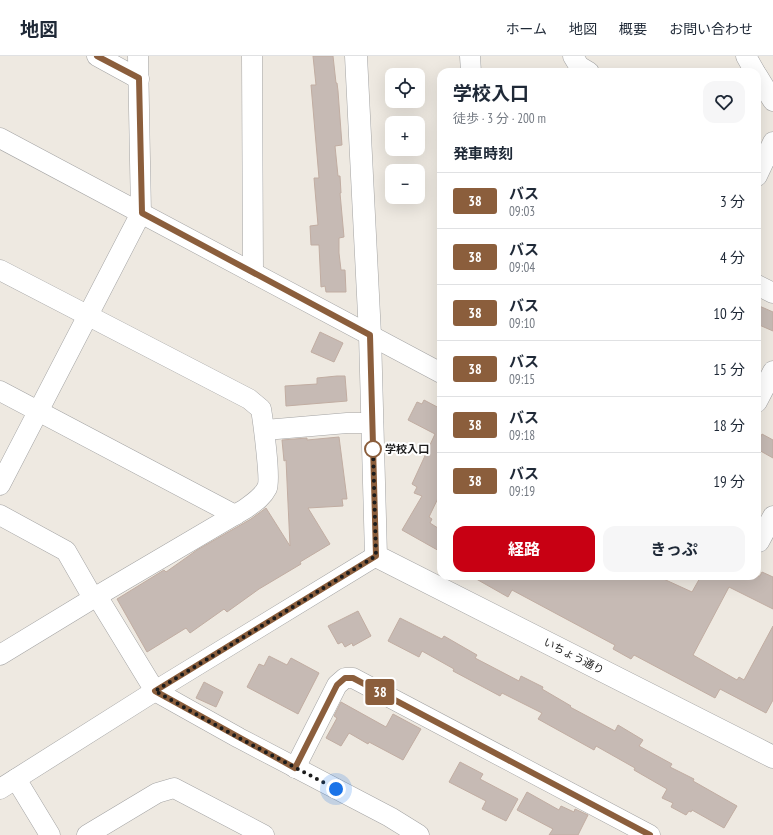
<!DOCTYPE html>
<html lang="ja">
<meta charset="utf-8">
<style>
body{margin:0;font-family:"PT Sans Narrow","Noto Sans JP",sans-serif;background:#f6f6f7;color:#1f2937;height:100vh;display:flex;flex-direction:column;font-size:15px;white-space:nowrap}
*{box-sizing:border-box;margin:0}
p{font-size:13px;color:#747a83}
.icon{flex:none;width:22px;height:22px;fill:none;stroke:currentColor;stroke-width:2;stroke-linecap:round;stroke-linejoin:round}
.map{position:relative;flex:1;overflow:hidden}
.panel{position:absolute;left:437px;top:12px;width:324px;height:512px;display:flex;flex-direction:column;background:#fff;border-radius:12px;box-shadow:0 4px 16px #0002}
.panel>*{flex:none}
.badge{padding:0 8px;border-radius:3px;font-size:14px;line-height:26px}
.fabs{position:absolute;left:385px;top:12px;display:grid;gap:8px}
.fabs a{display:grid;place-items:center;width:40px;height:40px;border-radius:8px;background:#fff;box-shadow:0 4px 16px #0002;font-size:20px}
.you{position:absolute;width:20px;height:20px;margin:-10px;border:3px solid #fff;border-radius:50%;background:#1a73e8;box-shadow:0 0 0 6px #1a73e833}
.map>.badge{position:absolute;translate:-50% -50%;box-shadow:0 0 0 2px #fff}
h2{padding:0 16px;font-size:15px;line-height:36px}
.round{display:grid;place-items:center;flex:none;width:42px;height:42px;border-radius:12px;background:#f6f6f7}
.overview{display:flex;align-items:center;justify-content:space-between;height:68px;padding:0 16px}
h1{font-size:19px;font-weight:700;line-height:30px}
.button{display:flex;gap:8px;margin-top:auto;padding:8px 16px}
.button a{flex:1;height:46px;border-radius:12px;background:#c80013;color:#fff;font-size:16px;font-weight:700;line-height:46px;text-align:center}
.button a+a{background:#f6f6f7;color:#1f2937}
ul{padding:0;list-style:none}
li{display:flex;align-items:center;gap:12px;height:56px;padding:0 16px;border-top:1px solid #e0e1e3}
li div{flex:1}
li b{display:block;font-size:15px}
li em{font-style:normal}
li .badge{min-width:44px;font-weight:700;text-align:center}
header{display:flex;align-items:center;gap:24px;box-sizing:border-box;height:56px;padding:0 20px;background:#fff;border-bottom:1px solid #e0e1e3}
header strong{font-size:19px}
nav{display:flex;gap:22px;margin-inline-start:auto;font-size:14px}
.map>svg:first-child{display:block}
</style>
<header>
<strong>地図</strong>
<nav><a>ホーム</a><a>地図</a><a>概要</a><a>お問い合わせ</a></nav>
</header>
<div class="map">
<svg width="773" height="779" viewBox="0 0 773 779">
<rect width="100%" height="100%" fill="#eee9e1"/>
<g fill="#c6bab4" stroke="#c1ada2">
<polygon points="313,0 333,0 336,27 337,27 338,35 342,89 335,90 338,120 340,120 341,137 340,137 344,181 339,182 339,197 341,214 345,214 346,236 326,236 325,230 321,231 319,189 311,189 310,170 318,169 314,122 319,122 311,29 316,29"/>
<polygon points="757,249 773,256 773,275 757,268"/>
<polygon points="320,276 343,287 334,306 311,296"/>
<polygon points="337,320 345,320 347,345 286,350 285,330 317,328 317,322"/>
<polygon points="424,344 441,353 441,436 429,461 432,463 430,467 441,474 441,496 402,474 422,440 414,437 417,431 412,428 435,378 408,364 417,346 422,348"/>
<polygon points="762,378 773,384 773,402 757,393 757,388"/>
<polygon points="339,381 347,443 342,443 343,450 308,452 330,488 300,506 301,508 259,533 227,556 224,553 190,577 186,572 147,596 117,543 164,514 166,516 197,494 251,463 266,452 290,490 286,404 284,405 282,384 307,382 307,384"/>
<polygon points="762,516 773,521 773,553 729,531 693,599 737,624 739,621 744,624 773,570 773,644 766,657 720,633 715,642 634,599 631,603 613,593 615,589 611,587 512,534 508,541 471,520 657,520 692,536 701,520 760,520"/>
<polygon points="358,555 371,580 353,590 352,587 345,591 342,586 338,588 328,570"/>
<polygon points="400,562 442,583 444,580 477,599 475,602 519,625 521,620 543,631 542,633 571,650 570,651 615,675 618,669 643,684 639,690 672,708 670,711 694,723 693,725 737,750 724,772 692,754 691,756 689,755 686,759 671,751 673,747 662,742 667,733 634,714 635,712 596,690 594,694 538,663 542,657 502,637 500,640 453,615 454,613 422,595 419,601 388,585"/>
<polygon points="269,600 287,609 291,602 319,617 298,658 247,631 259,608 264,610"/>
<polygon points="204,626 223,636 216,651 196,642"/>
<polygon points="341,646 386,671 393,658 421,673 403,704 369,686 368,688 349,677 341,690 326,682 337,662 334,660"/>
<polygon points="460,706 483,718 480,723 518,743 506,765 482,753 486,745 449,726"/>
<polygon points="527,736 559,754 561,750 574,756 575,753 588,759 578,779 549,779 553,773 517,754"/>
</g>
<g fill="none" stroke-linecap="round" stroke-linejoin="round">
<g stroke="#a3a3a3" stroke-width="21">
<g id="minor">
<polyline points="97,0 139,23"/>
<polyline points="252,0 253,217"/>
<polyline points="470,0 471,16"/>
<polyline points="573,0 579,10 589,16"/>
<polyline points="746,0 755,16"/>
<polyline points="757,19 773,45"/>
<polyline points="0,82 441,317"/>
<polyline points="757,120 773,86"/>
<path d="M0,214l249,129 12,10c2,12 10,71 6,79 -5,10 -14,15 -22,21l-148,87 -97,59"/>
<polyline points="757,229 773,237"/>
<polyline points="0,335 235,459"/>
<polyline points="757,346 773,315"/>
<polyline points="265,374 347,367 373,367"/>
<polyline points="0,429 141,157 138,0"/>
<polyline points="0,459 66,495 93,542"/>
<polyline points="759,486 773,460"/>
<polyline points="97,540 155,635 239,682 390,761 419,779"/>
<polyline points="295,712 337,629 345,622 353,622 650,779"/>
<polyline points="16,723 50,779"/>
<polyline points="0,733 155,635 376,500"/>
<polyline points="87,779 157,737 174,732 264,779"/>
</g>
</g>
<g stroke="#a3a3a3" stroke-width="23">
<polyline id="tertiary" points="356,0 370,279 376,500 773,701"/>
</g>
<use href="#minor" stroke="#fff" stroke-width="20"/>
<use href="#tertiary" stroke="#fff" stroke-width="22"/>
</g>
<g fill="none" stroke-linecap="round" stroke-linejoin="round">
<g stroke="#fff" stroke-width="9">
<polyline id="line" points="97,0 139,22 142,157 370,279 376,500 155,635 295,712 337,629 345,622 353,622 650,779"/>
</g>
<use href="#line" stroke="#8b5e3c" stroke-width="6"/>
<polyline stroke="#1c1c1c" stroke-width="4" stroke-dasharray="0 7.2" points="336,733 239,682 155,635 376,500 373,393"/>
</g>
<circle fill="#fff" stroke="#8b5e3c" stroke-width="2" cx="373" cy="393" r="8"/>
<g text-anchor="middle" stroke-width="4" stroke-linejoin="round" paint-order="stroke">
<g font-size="11" font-weight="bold" fill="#1c1c1c" stroke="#fff" text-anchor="start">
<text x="385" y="397">学校入口</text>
</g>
<g font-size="11" fill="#1c1c1c" stroke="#fff">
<text transform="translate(574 600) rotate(27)" y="4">いちょう通り</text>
</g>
</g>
</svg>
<div class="fabs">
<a><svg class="icon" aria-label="locate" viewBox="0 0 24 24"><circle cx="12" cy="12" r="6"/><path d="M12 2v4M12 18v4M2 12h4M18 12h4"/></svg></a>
<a>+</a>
<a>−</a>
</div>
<div class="you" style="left:336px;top:733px"></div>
<b class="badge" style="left:380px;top:636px;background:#8b5e3c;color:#fff">38</b>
<section class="panel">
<div class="overview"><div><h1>学校入口</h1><p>徒歩 · 3 分 · 200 m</p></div><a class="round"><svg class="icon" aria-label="heart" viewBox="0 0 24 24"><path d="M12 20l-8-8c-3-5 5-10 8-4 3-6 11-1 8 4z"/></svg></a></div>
<h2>発車時刻</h2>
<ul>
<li><span class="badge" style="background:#8b5e3c;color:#fff">38</span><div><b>バス</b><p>09:03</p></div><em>3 分</em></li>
<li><span class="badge" style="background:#8b5e3c;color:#fff">38</span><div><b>バス</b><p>09:04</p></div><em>4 分</em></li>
<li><span class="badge" style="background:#8b5e3c;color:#fff">38</span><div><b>バス</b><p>09:10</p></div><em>10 分</em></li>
<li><span class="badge" style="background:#8b5e3c;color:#fff">38</span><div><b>バス</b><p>09:15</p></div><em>15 分</em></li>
<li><span class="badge" style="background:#8b5e3c;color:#fff">38</span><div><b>バス</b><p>09:18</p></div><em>18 分</em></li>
<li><span class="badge" style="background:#8b5e3c;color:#fff">38</span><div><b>バス</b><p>09:19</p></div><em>19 分</em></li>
</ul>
<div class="button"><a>経路</a><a>きっぷ</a></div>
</section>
</div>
